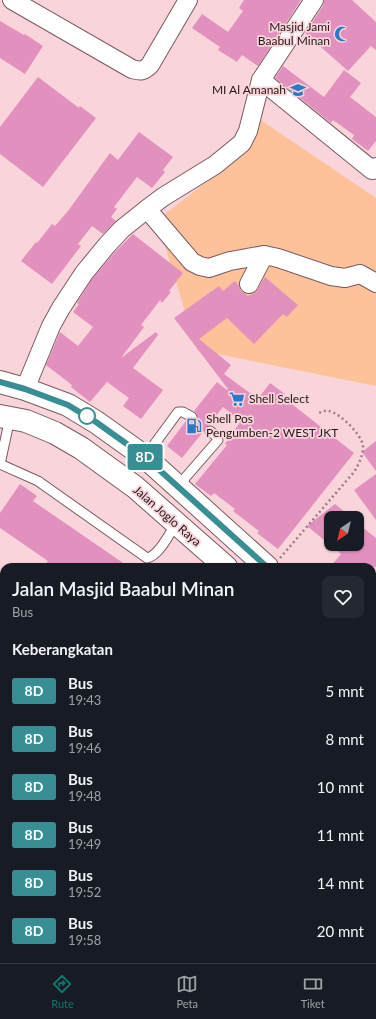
<!DOCTYPE html>
<html lang="id">
<style>
body{margin:0;font-family:Lato,sans-serif;background:#242831;color:#f1f3f6;height:100vh;display:flex;flex-direction:column;font-size:15px;white-space:nowrap}
*{box-sizing:border-box;margin:0}
p{font-size:13px;color:#9ea1a6}
.icon{flex:none;width:22px;height:22px;fill:none;stroke:currentColor;stroke-width:2;stroke-linecap:round;stroke-linejoin:round}
.map{position:relative;flex:1;overflow:hidden}
.sheet{position:absolute;left:0px;top:563px;width:376px;height:400px;display:flex;flex-direction:column;background:#171b24;border-radius:12px 12px 0 0;box-shadow:0 1px 3px #0004}
.sheet>*{flex:none}
.badge{padding:0 8px;border-radius:3px;font-size:14px;line-height:26px}
.needle{width:26px;rotate:215deg}
.tools{position:absolute;left:324px;top:511px;display:grid;gap:8px}
.tools a{display:grid;place-items:center;width:40px;height:40px;border-radius:8px;background:#171b24;box-shadow:0 1px 3px #0004;font-size:20px}
.map>.badge{position:absolute;translate:-50% -50%;box-shadow:0 0 0 2px #fff}
h2{padding:0 12px;font-size:15px;line-height:36px}
.round{display:grid;place-items:center;flex:none;width:42px;height:42px;border-radius:8px;background:#242831}
.head{display:flex;align-items:center;justify-content:space-between;height:68px;padding:0 12px}
h1{font-size:19px;font-weight:600;line-height:30px}
ul{padding:0;list-style:none}
li{display:flex;align-items:center;gap:12px;height:48px;padding:0 12px}
li div{flex:1}
li b{display:block;font-size:15px}
li em{font-style:normal}
li .badge{min-width:44px;font-weight:700;text-align:center}
.tabs{display:flex;justify-content:space-around;align-items:center;height:56px;border-top:1px solid #363941;background:#171b24;font-size:11px;color:#9ea1a6}
.tabs a{display:grid;justify-items:center;gap:2px}
.tabs .selected{color:#0f766e}
.map>svg:first-child{display:block}
</style>
<div class="map">
<svg width="376" height="963" viewBox="0 0 376 963">
<rect width="100%" height="100%" fill="#f9d4da"/>
<polygon fill="#fdc29a" points="249,112 376,198 376,386 197,350 157,220 213,177"/>
<g fill="#e291bf">
<polygon points="244,0 301,0 258,66 242,55 237,62 218,50 220,47 192,28 202,14 228,32 243,11 239,8"/>
<polygon points="324,0 352,0 376,22 376,50 371,46 348,71 305,33 323,6"/>
<polygon points="0,21 24,35 25,34 43,46 25,74 0,58"/>
<polygon points="283,66 324,97 344,70 361,83 350,97 376,117 376,141 368,151 352,139 354,135 333,120 331,123 275,78"/>
<polygon points="38,77 79,108 80,106 96,118 43,187 0,154 0,127"/>
<polygon points="139,132 173,157 163,170 165,172 152,188 137,177 114,207 117,209 111,217 116,221 103,234 92,226 78,244 81,246 52,284 21,261 36,242 37,243 52,224 55,226 68,211 110,153 118,160"/>
<polygon points="133,234 183,273 169,291 171,292 162,303 160,300 141,325 144,327 121,358 156,332 158,335 133,368 163,390 141,419 123,406 129,398 107,382 90,402 71,387 72,385 46,365 60,332 78,346 93,327 73,312 79,304 77,303 92,279 115,252"/>
<polygon points="265,277 298,305 287,317 283,314 254,344 227,318 199,339 231,365 224,374 258,399 270,383 285,394 283,397 354,453 278,549 257,533 259,531 233,511 235,509 214,493 211,496 195,484 227,445 225,444 241,421 223,407 182,458 167,446 186,421 192,423 197,420 197,414 194,411 217,382 227,390 228,389 174,318 219,286 223,291 235,281 239,286 240,290 248,296 255,293 258,289"/>
<polygon points="376,441 376,471 362,452"/>
<polygon points="376,474 376,520 354,490"/>
<polygon points="20,484 37,496 33,501 129,567 43,567 48,561 0,528 0,513"/>
<polygon points="335,504 352,518 331,518 331,544 357,544 357,523 376,538 376,567 330,567 341,554 307,526"/>
</g>
<g fill="none" stroke-linecap="round" stroke-linejoin="round">
<g stroke="#795a5f" stroke-width="11">
<g id="service">
<polyline points="145,457 178,412 183,412 192,417"/>
<path d="M0,464l38,17 109,77c12,-2 23,-25 29,-35"/>
<polyline points="0,464 10,418"/>
<polyline points="178,486 218,440 217,437 210,431"/>
</g>
</g>
<g stroke="#795a5f" stroke-width="20">
<g id="minor">
<path d="M12,0l120,69c8,2 11,3 18,-4l38,-65"/>
<polyline points="261,80 372,170 373,170 376,167"/>
<polyline points="147,209 192,262 200,266 209,268 230,261 264,255 278,258 331,276 345,278 360,274 376,283"/>
<polyline points="249,284 264,255"/>
<polyline points="25,389 51,326 61,308 84,273 107,245 122,229 147,209 163,197 215,165 242,143 248,131 261,80 314,0"/>
<polyline points="0,592 4,595"/>
<polyline points="372,679 376,672"/>
<polyline points="0,719 4,722"/>
<polyline points="372,867 376,870"/>
<polyline points="0,881 4,883"/>
<polyline points="117,959 123,963"/>
<polyline points="325,959 330,963"/>
<polyline points="174,963 177,959"/>
</g>
</g>
<g stroke="#795a5f" stroke-width="24">
<g id="secondary">
<polyline points="0,382 25,389 68,405 96,422 145,457 267,567"/>
<polyline points="0,416 26,421 55,433 81,448 135,487 226,567"/>
<polyline points="372,659 376,662"/>
<polyline points="372,692 376,695"/>
</g>
</g>
<path stroke="#987f83" stroke-width="2.5" stroke-dasharray="2 3" stroke-linecap="butt" d="M280,558l74,-86c5,-8 9,-16 9,-26 -1,-11 -23,-33 -34,-35 -4,-1 -8,1 -12,3"/>
<use href="#service" stroke="#fff" stroke-width="9"/>
<use href="#minor" stroke="#fff" stroke-width="18"/>
<use href="#secondary" stroke="#fff" stroke-width="22"/>
</g>
<g fill="none" stroke-linecap="round" stroke-linejoin="round">
<g stroke="#fff" stroke-width="9">
<polyline id="line" points="0,382 25,389 68,405 96,422 145,457 267,567"/>
</g>
<use href="#line" stroke="#378f93" stroke-width="6"/>
</g>
<defs>
<g id="mosque-bare" transform="scale(1.2)"><path d="M3.5-4.9A6 6 0 1 0 3.5 4.9A5 5 0 1 1 3.5-4.9Z" fill="#297ac9" stroke="#f9d4da" stroke-width="2.5" paint-order="stroke"/></g>
<g id="school-bare" transform="scale(1.2)"><path d="M0-5L7-2L0 1L-7-2ZM-4 1L0 2.5L4 1V4Q0 6-4 4Z" fill="#297ac9" stroke="#f9d4da" stroke-width="2.5" paint-order="stroke"/></g>
<g id="supermarket-bare" transform="scale(1.2)"><path d="M-6-5.5h2.5l.6 2H6L4.5 2H-2.5L-4.4-4H-6ZM-1.5 3.2a1.3 1.3 0 1 0 .1 0ZM3 3.2a1.3 1.3 0 1 0 .1 0Z" fill="#297ac9" stroke="#f9d4da" stroke-width="2.5" paint-order="stroke"/></g>
<g id="fuel-bare" transform="scale(1.2)"><path d="M-5.5-6h7V0h2V4h1.3V-2.5L3-4.5l.8-.8L6-3V5H2.5V1h-1V6h-7ZM-4.2-4.7v3.2H.2V-4.7Z" fill="#297ac9" stroke="#f9d4da" stroke-width="2.5" paint-order="stroke"/></g>
</defs>
<g fill-rule="evenodd">
<use href="#mosque-bare" x="342" y="34"/>
<use href="#school-bare" x="298" y="90"/>
<use href="#supermarket-bare" x="237" y="399"/>
<use href="#fuel-bare" x="194" y="426"/>
</g>
<circle fill="#fff" stroke="#378f93" stroke-width="2" cx="87" cy="416" r="8"/>
<g text-anchor="middle" stroke-width="3.5" stroke-linejoin="round" paint-order="stroke">
<g font-size="12" fill="#231719" stroke="#f9d4da" text-anchor="end">
<text x="330" y="31">Masjid Jami<tspan x="330" dy="14">Baabul Minan</tspan></text>
<text x="286" y="94">MI Al Amanah</text>
<text x="249" y="403" text-anchor="start">Shell Select</text>
<text x="206" y="423" text-anchor="start">Shell Pos<tspan x="206" dy="14">Pengumben-2 WEST JKT</tspan></text>
</g>
<g font-size="12" fill="#231719" stroke="#f9d4da">
<text transform="translate(167 516) rotate(41)" y="4">Jalan Joglo Raya</text>
</g>
</g>
</svg>
<div class="tools">
<a><svg class="needle" viewBox="-14 -14 28 28"><path d="M0-13l5 13h-10z" fill="#e53935"/><path d="M0 13l5-13h-10z" fill="#9ea1a6"/></svg></a>
</div>
<b class="badge" style="left:145px;top:457px;background:#378f93;color:#fff">8D</b>
<section class="sheet">
<div class="head"><div><h1>Jalan Masjid Baabul Minan</h1><p>Bus</p></div><a class="round"><svg class="icon" aria-label="heart" viewBox="0 0 24 24"><path d="M12 20l-8-8c-3-5 5-10 8-4 3-6 11-1 8 4z"/></svg></a></div>
<h2>Keberangkatan</h2>
<ul>
<li><span class="badge" style="background:#378f93;color:#fff">8D</span><div><b>Bus</b><p>19:43</p></div><em>5 mnt</em></li>
<li><span class="badge" style="background:#378f93;color:#fff">8D</span><div><b>Bus</b><p>19:46</p></div><em>8 mnt</em></li>
<li><span class="badge" style="background:#378f93;color:#fff">8D</span><div><b>Bus</b><p>19:48</p></div><em>10 mnt</em></li>
<li><span class="badge" style="background:#378f93;color:#fff">8D</span><div><b>Bus</b><p>19:49</p></div><em>11 mnt</em></li>
<li><span class="badge" style="background:#378f93;color:#fff">8D</span><div><b>Bus</b><p>19:52</p></div><em>14 mnt</em></li>
<li><span class="badge" style="background:#378f93;color:#fff">8D</span><div><b>Bus</b><p>19:58</p></div><em>20 mnt</em></li>
</ul>
</section>
</div>
<nav class="tabs">
<a class="selected"><svg class="icon" aria-label="directions" viewBox="0 0 24 24"><path d="M12 3l9 9-9 9-9-9zM9 14v-3h6M13 9l2 2-2 2"/></svg>Rute</a>
<a><svg class="icon" aria-label="map" viewBox="0 0 24 24"><path d="M3 6l6-2 6 2 6-2v14l-6 2-6-2-6 2zM9 4v14M15 6v14"/></svg>Peta</a>
<a><svg class="icon" aria-label="tickets" viewBox="0 0 24 24"><path d="M3 7h18v10H3zM15 7v10"/></svg>Tiket</a>
</nav>
